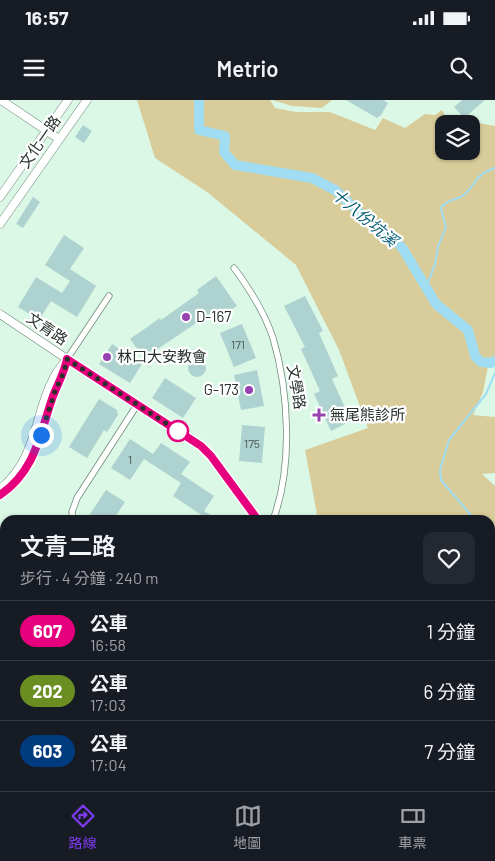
<!DOCTYPE html>
<html lang="zh-TW">
<meta charset="utf-8">
<style>
body{margin:0;font-family:Barlow,"Noto Sans TC",sans-serif;background:#242831;color:#f1f3f6;height:100vh;display:flex;flex-direction:column;font-size:19px;white-space:nowrap}
*{box-sizing:border-box;margin:0}
p{font-size:16px;color:#9ea1a6}
.icon{flex:none;width:28px;height:28px;fill:none;stroke:currentColor;stroke-width:2;stroke-linecap:round;stroke-linejoin:round}
.map{position:relative;flex:1;overflow:hidden}
.panel{position:absolute;left:0px;top:415px;width:495px;height:276px;display:flex;flex-direction:column;background:#171b24;border-radius:15px 15px 0 0;box-shadow:0 1px 4px #0004}
.panel>*{flex:none}
.badge{padding:0 10px;border-radius:16px;font-size:18px;line-height:32px}
.fabs{position:absolute;left:435px;top:15px;display:grid;gap:10px}
.fabs a{display:grid;place-items:center;width:45px;height:45px;border-radius:10px;background:#171b24;box-shadow:0 1px 4px #0004;font-size:25px}
.you{position:absolute;width:25px;height:25px;margin:-12px;border:4px solid #fff;border-radius:50%;background:#1a73e8;box-shadow:0 0 0 8px #1a73e833}
.map>.badge{position:absolute;translate:-50% -50%;box-shadow:0 0 0 2px #fff}
.round{display:grid;place-items:center;flex:none;width:52px;height:52px;border-radius:10px;background:#242831}
.summary{display:flex;align-items:center;justify-content:space-between;height:85px;padding:0 20px}
h1{font-size:24px;font-weight:600;line-height:38px}
ul{padding:0;list-style:none}
li{display:flex;align-items:center;gap:15px;height:60px;padding:0 20px;border-top:1px solid #363941}
li div{flex:1}
li b{display:block;font-size:19px}
li em{font-style:normal}
li .badge{min-width:55px;font-weight:700;text-align:center}
.status{display:flex;justify-content:space-between;align-items:center;height:35px;padding:0 25px;background:#171b24;direction:ltr}
.status svg{height:14px;fill:currentColor}
header{display:flex;justify-content:space-between;align-items:center;height:65px;padding:0 20px;background:#171b24;font-size:22px;font-weight:600}
.dock{display:flex;justify-content:space-around;align-items:center;height:70px;border-top:1px solid #363941;background:#171b24;font-size:14px;color:#9ea1a6}
.dock a{display:grid;justify-items:center;gap:2px}
.dock .on{color:#7c3aed}
.map>svg:first-child{display:block}
</style>
<div class="status"><b>16:57</b><svg viewBox="0 0 49 12"><path d="M0 12V9h3v3zM5 12V6h3v6zM10 12V3h3v9zM15 12V0h3v12zM26 1h20v11H26zM47 4h2v5h-2z"/></svg></div>
<header><svg class="icon" aria-label="menu" viewBox="0 0 24 24"><path d="M4 6h16M4 12h16M4 18h16"/></svg>Metrio<svg class="icon" aria-label="search" viewBox="0 0 24 24"><circle cx="10" cy="10" r="6"/><path d="M15 15l6 6"/></svg></header>
<div class="map">
<svg width="495" height="691" viewBox="0 0 495 691">
<rect width="100%" height="100%" fill="#dbf8e7"/>
<g fill="#d8cd9a" fill-rule="evenodd">
<path d="M137,0h133l5,8 21,4h34l45,18 8,-12 22,10 20,-14 10,1 7,-5 4,7 49,9v231h-5l-7,35 -10,23 22,2v56l-13,1 13,12v98l-5,-1v-63h-172l-13,-70 63,-22 -29,-78 -43,-85 -89,-73 -52,-34zM444,24h27v27h-27z"/>
<polygon points="272,0 332,0 322,8 292,6"/>
<polygon points="0,427 5,431 5,587 0,584"/>
<polygon points="0,604 5,608 5,686 22,686 23,691 0,691"/>
<polygon points="495,621 495,691 488,691 487,686 490,686 490,623"/>
<polygon points="121,686 382,686 380,691 197,691 196,687 190,686 184,691 126,691"/>
</g>
<g fill="none" stroke-linecap="round" stroke-linejoin="round">
<g stroke="#a0ddf3" stroke-width="2">
<path d="M426,188l9,-24 3,-17 8,-20 -5,-19c7,-10 16,-7 24,-14 14,-13 8,-18 30,-26"/>
<polyline points="475,420 441,380 440,370 449,340 486,294 495,273"/>
<polyline points="490,438 495,446"/>
<polyline points="84,686 89,691"/>
</g>
<polyline stroke="#a0ddf3" stroke-width="10" points="199,0 199,30 225,36 224,52 235,65 312,78 335,90 360,113 395,140 403,149 436,204 468,230 475,256 481,262 491,263 495,261"/>
</g>
<g fill="#aed2cf">
<polygon points="346,0 383,0 388,3 381,15 377,18"/>
<polygon points="462,0 485,0 464,18 454,7"/>
<polygon points="83,25 92,31 84,43 75,37"/>
<polygon points="33,97 40,102 23,128 16,124"/>
<polygon points="64,135 84,148 70,169 96,186 77,217 51,201 39,220 18,207 36,177 62,193 70,181 45,165"/>
<polygon points="216,176 237,206 218,219 213,212 144,258 130,239 160,218 161,220 199,193 197,190"/>
<polygon points="305,196 323,231 319,233 338,276 332,279 351,321 331,331 314,294 320,291 301,249 305,247 284,206"/>
<polygon points="242,224 256,258 234,267 220,233"/>
<polygon points="112,244 142,264 130,283 99,264"/>
<circle cx="197" cy="268" r="9"/>
<polygon points="257,270 264,306 241,310 234,275"/>
<polygon points="165,278 196,298 183,318 152,298"/>
<polygon points="99,299 117,310 118,315 107,332 104,330 87,358 69,347"/>
<polygon points="242,325 265,327 262,363 239,361"/>
<polygon points="130,339 153,354 161,343 190,362 181,374 214,396 204,411 218,420 205,420 206,418 173,396 181,383 144,359 130,380 111,368"/>
<polygon points="106,390 125,402 113,420 86,420"/>
<polygon points="490,521 495,524 495,552 490,549"/>
</g>
<g fill="none" stroke-linecap="round" stroke-linejoin="round">
<g stroke="#6e8879" stroke-width="7">
<g id="street">
<path d="M234,168c15,20 31,46 39,70 16,54 20,129 0,182"/>
<polyline points="109,196 67,259 201,346 211,356 258,420"/>
<polyline points="73,420 72,412 77,398 137,305"/>
<polyline points="490,501 495,504"/>
<polyline points="490,615 495,612"/>
<polyline points="75,686 79,691"/>
<polyline points="479,686 480,691"/>
<polyline points="390,691 390,686"/>
</g>
</g>
<g stroke="#6e8879" stroke-width="9">
<g id="secondary">
<polyline points="1,0 59,39"/>
<polyline points="0,97 68,0"/>
<polyline points="0,124 87,0"/>
<polyline points="0,214 67,259"/>
<path d="M0,389c44,-35 32,-92 67,-130"/>
<path d="M0,395c35,-24 39,-58 52,-96 5,-14 12,-25 15,-40"/>
<polyline points="0,593 5,596"/>
<polyline points="0,600 5,604"/>
<polyline points="98,686 102,691"/>
<polyline points="108,686 112,691"/>
</g>
</g>
<use href="#street" stroke="#fff" stroke-width="5.5"/>
<use href="#secondary" stroke="#fff" stroke-width="8"/>
</g>
<g fill="none" stroke-linecap="round" stroke-linejoin="round">
<g stroke="#fff" stroke-width="11">
<path id="line" d="M0,395c35,-24 39,-58 52,-96 5,-14 12,-25 15,-40l134,87 10,10 47,64"/>
</g>
<use href="#line" stroke="#e6007e" stroke-width="8"/>
<polyline stroke="#27322b" stroke-width="5" stroke-dasharray="0 9" points="41,335 55,291 64,272 67,259 178,331"/>
</g>
<g fill="#9642b1" stroke="#fff" stroke-width="2">
<circle cx="186" cy="217" r="5"/>
<circle cx="107" cy="257" r="5"/>
<circle cx="249" cy="290" r="5"/>
<path d="M316.5 307.5h5v5h5v5h-5v5h-5v-5h-5v-5h5z"/>
</g>
<circle fill="#fff" stroke="#e6007e" stroke-width="2.5" cx="178" cy="331" r="10"/>
<g text-anchor="middle" stroke-width="4.5" stroke-linejoin="round" paint-order="stroke">
<g font-size="12" fill="#495a54">
<text x="238" y="249">171</text>
<text x="252" y="348">175</text>
<text x="130" y="364">1</text>
</g>
<g font-size="15" fill="#27322b" stroke="#fff">
<text transform="translate(40 42) rotate(-55)" y="5">文化一路</text>
<text transform="translate(47 229) rotate(34)" y="5">文青路</text>
<text transform="translate(296 287) rotate(80)" y="5">文學路</text>
</g>
<g font-size="15" fill="#27322b" stroke="#fff" text-anchor="start">
<text x="196" y="222">D-167</text>
<text x="117" y="262">林口大安教會</text>
<text x="239" y="295" text-anchor="end">G-173</text>
<text x="330" y="320">無尾熊診所</text>
</g>
<g font-size="16" font-style="italic" fill="#035a71" stroke="#fff">
<text transform="translate(365 117) rotate(40)" y="6">十八份坑溪</text>
</g>
</g>
</svg>
<div class="fabs">
<a><svg class="icon" aria-label="layers" viewBox="0 0 24 24"><path d="M12 4l9 5-9 5-9-5zM3 14l9 5 9-5"/></svg></a>
</div>
<div class="you" style="left:41px;top:335px"></div>
<section class="panel">
<div class="summary"><div><h1>文青二路</h1><p>步行 · 4 分鐘 · 240 m</p></div><a class="round"><svg class="icon" aria-label="heart" viewBox="0 0 24 24"><path d="M12 20l-8-8c-3-5 5-10 8-4 3-6 11-1 8 4z"/></svg></a></div>
<ul>
<li><span class="badge" style="background:#e6007e;color:#fff">607</span><div><b>公車</b><p>16:58</p></div><em>1 分鐘</em></li>
<li><span class="badge" style="background:#6b8e23;color:#fff">202</span><div><b>公車</b><p>17:03</p></div><em>6 分鐘</em></li>
<li><span class="badge" style="background:#003b80;color:#fff">603</span><div><b>公車</b><p>17:04</p></div><em>7 分鐘</em></li>
</ul>
</section>
</div>
<nav class="dock">
<a class="on"><svg class="icon" aria-label="directions" viewBox="0 0 24 24"><path d="M12 3l9 9-9 9-9-9zM9 14v-3h6M13 9l2 2-2 2"/></svg>路線</a>
<a><svg class="icon" aria-label="map" viewBox="0 0 24 24"><path d="M3 6l6-2 6 2 6-2v14l-6 2-6-2-6 2zM9 4v14M15 6v14"/></svg>地圖</a>
<a><svg class="icon" aria-label="tickets" viewBox="0 0 24 24"><path d="M3 7h18v10H3zM15 7v10"/></svg>車票</a>
</nav>
